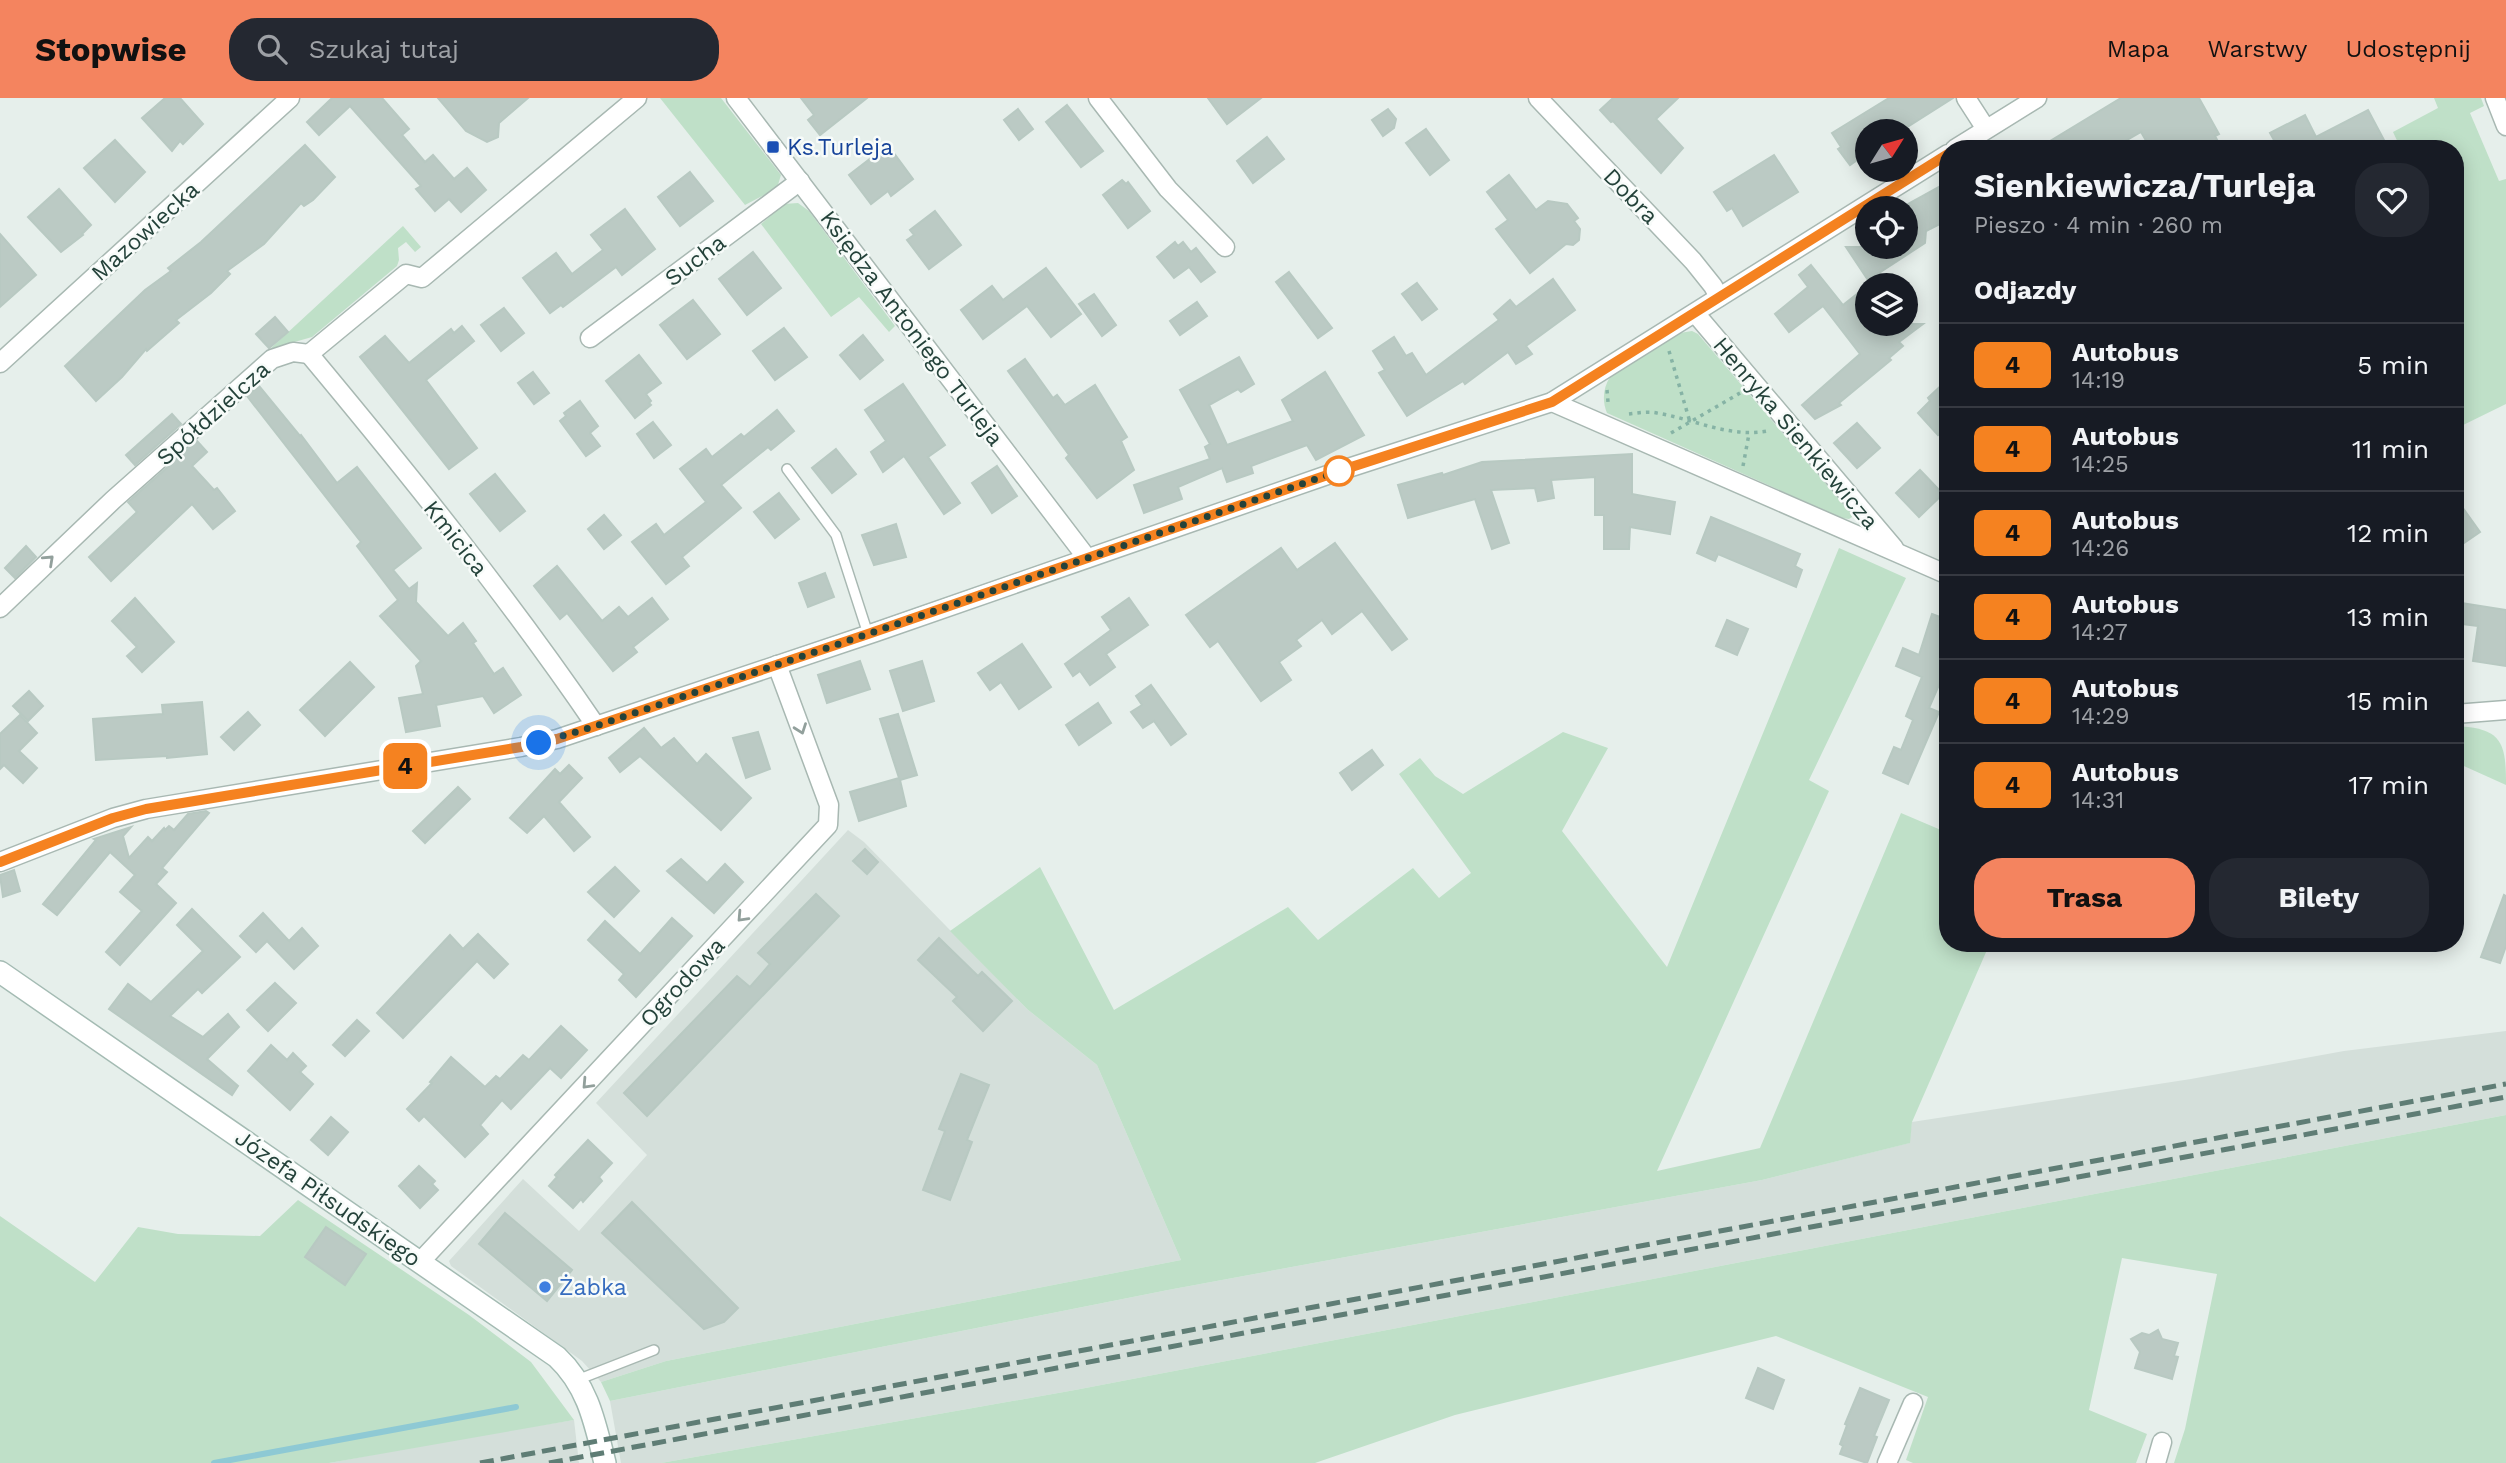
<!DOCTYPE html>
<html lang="pl">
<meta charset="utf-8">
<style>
body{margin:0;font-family:"Work Sans",sans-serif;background:#242831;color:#f1f3f6;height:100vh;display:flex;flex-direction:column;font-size:26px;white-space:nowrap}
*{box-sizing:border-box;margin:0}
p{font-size:23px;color:#9ea1a6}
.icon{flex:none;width:38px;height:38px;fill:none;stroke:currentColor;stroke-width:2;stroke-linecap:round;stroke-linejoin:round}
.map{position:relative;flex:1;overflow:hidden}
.panel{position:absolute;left:1939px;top:42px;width:525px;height:812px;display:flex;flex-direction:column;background:#171b24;border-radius:28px;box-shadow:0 4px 18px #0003}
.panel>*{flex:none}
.badge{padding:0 14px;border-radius:10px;font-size:24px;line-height:46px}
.needle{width:46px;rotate:53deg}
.controls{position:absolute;left:1855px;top:21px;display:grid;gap:14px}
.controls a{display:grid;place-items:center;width:63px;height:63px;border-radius:50%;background:#171b24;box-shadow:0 4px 18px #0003;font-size:35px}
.you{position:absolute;width:35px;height:35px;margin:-18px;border:5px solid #fff;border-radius:50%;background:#1a73e8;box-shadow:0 0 0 10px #1a73e833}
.map>.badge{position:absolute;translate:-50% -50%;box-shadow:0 0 0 4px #fff}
h2{padding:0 35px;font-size:26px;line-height:63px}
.round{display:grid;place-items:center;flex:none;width:74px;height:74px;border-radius:28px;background:#242831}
.overview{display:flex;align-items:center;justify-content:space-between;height:119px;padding:0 35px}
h1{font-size:33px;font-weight:700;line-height:52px}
.action{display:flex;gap:14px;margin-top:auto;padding:14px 35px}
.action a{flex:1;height:80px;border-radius:28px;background:#f4845f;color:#111;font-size:28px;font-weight:700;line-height:80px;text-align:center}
.action a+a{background:#242831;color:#f1f3f6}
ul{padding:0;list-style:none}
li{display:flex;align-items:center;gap:21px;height:84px;padding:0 35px;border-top:2px solid #363941}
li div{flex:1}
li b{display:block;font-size:26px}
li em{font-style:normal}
li .badge{min-width:77px;font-weight:700;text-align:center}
header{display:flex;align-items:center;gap:42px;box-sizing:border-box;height:98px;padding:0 35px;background:#f4845f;color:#111}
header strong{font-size:33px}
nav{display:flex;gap:38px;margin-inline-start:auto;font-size:24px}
.search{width:490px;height:63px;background:#242831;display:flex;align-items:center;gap:18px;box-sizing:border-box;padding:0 24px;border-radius:28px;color:#9ea1a6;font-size:26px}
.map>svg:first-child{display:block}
</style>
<header>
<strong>Stopwise</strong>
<div class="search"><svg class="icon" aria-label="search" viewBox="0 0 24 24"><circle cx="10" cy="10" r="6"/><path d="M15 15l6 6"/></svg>Szukaj tutaj</div>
<nav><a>Mapa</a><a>Warstwy</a><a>Udostępnij</a></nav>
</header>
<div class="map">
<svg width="2506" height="1365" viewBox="0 0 2506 1365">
<rect width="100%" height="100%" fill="#e6efeb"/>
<g fill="#d4dfda">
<polygon points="848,732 864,744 1027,911 1097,967 1181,1162 666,1263 601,1284 582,1263 451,1168 449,1163 523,1081 579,1133 647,1057 596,1005"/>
<polygon points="2506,933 2506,1017 1075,1292 661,1365 621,1365 610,1303 1168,1192 1762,1082 1909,1045 1912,1024 2191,981 2344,953"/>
<polygon points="574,1322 579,1365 329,1365 473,1338"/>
</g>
<g fill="#bfe0c8">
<polygon points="660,0 721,0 781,77 777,90 745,107"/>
<polygon points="2434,0 2481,0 2484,8 2470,15 2499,83 2506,81 2506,306 2455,331 2455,51 2401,51 2393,34 2438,10"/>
<polygon points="798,105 809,113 895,228 889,234 859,199 831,219 761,126 784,106"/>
<polygon points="403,128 421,149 415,154 406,144 398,150 399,162 397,168 312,239 270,251"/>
<path d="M1692,233l6,3 152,178 2,5 -3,2 -7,-1 -235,-105c-5,-12 -4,-25 3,-36l70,-44z"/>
<polygon points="1839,450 1906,480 1809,682 1829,693 1657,1073 1760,1050 1901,715 1948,735 1948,845 1990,845 1912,1024 1910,1045 1762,1082 1168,1192 610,1303 601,1284 666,1263 1181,1162 1097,967 1027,911 950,833 1040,769 1114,912 1288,809 1318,842 1413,770 1439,800 1471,775 1399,676 1420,660 1435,678 1463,696 1563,634 1608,650 1562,733 1667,869"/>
<path d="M2455,628c47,2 51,16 51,59l-51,-23z"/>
<polygon points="2506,1017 2506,1365 2174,1365 2185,1331 2217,1176 2122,1160 2089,1312 2147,1336 2136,1365 1913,1365 1906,1362 1928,1299 1776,1238 1455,1317 1315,1365 661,1365 1075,1292"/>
<polygon points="298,1102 469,1217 531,1264 574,1322 329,1365 0,1365 0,1118 95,1184 138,1129 178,1136 260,1138"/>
</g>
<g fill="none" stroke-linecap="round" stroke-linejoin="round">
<polyline stroke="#8ec9d4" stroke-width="6" points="214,1365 516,1309"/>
</g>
<g fill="#bbcac4" stroke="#b8c9c2" stroke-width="2">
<polygon points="165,0 180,0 203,26 183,46 180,43 172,53 142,20"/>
<polygon points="332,0 382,0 409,31 402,37 425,64 433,57 454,81 467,70 486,92 461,114 449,101 435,113 416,91 421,88 350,8 319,37 307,24"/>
<polygon points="438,0 528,0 499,25 498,39 487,44 466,33"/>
<polygon points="801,0 867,0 820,37 808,22 814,17"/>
<polygon points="1208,0 1261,0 1227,26"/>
<polygon points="1613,0 1678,0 1656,21 1683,50 1661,75 1613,23 1611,24 1600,12"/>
<polygon points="1889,0 1953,0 1901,33 1867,33 1867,55 1850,67 1838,51 1841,49 1832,35"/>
<polygon points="2121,0 2199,0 2219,36 2215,38 2222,51 2151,51 2141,34 2113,50 2112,47 2107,51 2037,51"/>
<polygon points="1067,7 1103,53 1081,69 1046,24"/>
<polygon points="1018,11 1033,31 1019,42 1004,22"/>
<polygon points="1388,11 1396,21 1394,30 1383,38 1372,22"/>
<polygon points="2368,12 2384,42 2368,51 2279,51 2270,35 2305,17 2316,39"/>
<polygon points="1426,31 1449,62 1430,77 1406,45"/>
<polygon points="1267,39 1284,61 1253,85 1237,63"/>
<polygon points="115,42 145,74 115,104 84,70"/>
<polygon points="305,47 335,79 313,102 304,108 301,105 264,146 227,173 230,176 211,195 176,222 179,225 147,253 146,251 122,279 96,303 65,268 145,192 171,173 168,170 201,144"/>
<polygon points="888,47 913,81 891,98 888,93 871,106 849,77"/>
<polygon points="1774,57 1798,94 1743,128 1732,110 1727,113 1714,94"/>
<polygon points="690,74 713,103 680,128 658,99"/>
<polygon points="1509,77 1536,112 1548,103 1567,106 1578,120 1574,123 1580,131 1579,142 1573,147 1566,146 1530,175 1496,131 1508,122 1487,94"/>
<polygon points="1122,82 1126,86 1128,84 1150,113 1128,130 1103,97"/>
<polygon points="1948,84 1948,122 1926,133 1925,145 1868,182 1846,149 1906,149 1906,107"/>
<polygon points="59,91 91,127 82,136 83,137 61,154 28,119"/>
<polygon points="625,111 655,151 622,177 616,169 563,209 561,207 550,215 523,180 556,155 572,176 603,152 591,137"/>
<polygon points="935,113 961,147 929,171 907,142 914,137 910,132"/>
<polygon points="0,136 36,177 0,209"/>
<polygon points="1175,144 1178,148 1183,144 1191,154 1196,150 1215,174 1201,184 1189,169 1174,180 1157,159"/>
<polygon points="753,154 781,190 747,217 719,181"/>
<polygon points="1811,167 1843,207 1867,188 1867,226 1923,226 1899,244 1903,248 1889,260 1891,262 1839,305 1841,307 1815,321 1802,307 1860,256 1823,208 1789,234 1775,216 1808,189 1799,177"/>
<polygon points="1046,170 1081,216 1051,239 1027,208 983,241 961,212 992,188 1003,202"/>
<polygon points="1289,174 1332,230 1318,240 1276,184"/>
<polygon points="1553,181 1575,212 1526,248 1532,256 1516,266 1508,254 1465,286 1463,283 1407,318 1379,275 1385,272 1373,253 1394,239 1406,258 1412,255 1426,277 1499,222 1494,216 1510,202 1516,209"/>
<polygon points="1417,185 1437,211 1422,222 1402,196"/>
<polygon points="1094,196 1116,227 1102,238 1079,206"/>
<polygon points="693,202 720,236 687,261 660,227"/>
<polygon points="1197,204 1207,218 1180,237 1170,223"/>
<polygon points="504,210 524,235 501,253 481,227"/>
<polygon points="275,219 288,234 269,250 256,236"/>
<polygon points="462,228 474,243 426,282 477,350 449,371 360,259 385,238 409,265 451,231 454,235"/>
<polygon points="784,230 807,259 775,282 753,253"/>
<polygon points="863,237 883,262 860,281 840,257"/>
<polygon points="639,257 661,285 646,296 651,303 649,305 651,307 635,320 606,283"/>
<polygon points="1239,259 1254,286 1241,294 1238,291 1209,307 1227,347 1293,323 1282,302 1325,274 1364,337 1316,362 1307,347 1251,368 1253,375 1227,384 1222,370 1178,389 1182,401 1144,415 1134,387 1210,361 1205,349 1210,346 1180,292"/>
<polygon points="1025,261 1053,300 1057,297 1065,307 1095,287 1127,339 1121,343 1134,372 1097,400 1066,360 1069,357 1008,273"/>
<polygon points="533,274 549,295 534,306 518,285"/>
<polygon points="1948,281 1948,328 1938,337 1918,315 1930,303 1928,300"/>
<polygon points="903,286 945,347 928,359 960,405 944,416 904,358 883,374 871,354 886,343 865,312"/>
<polygon points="259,288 300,338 301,337 337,385 357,369 421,450 393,472 409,491 417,485 416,504 448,538 463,525 476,543 473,545 494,576 503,570 521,597 494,615 483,598 436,607 440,628 406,634 399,600 423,596 416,568 421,563 380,518 398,502 357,448 361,444 247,298"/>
<polygon points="580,303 598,328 590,335 600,348 586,358 560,323 566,318 564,315"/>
<polygon points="777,312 794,333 771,352 768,349 721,387 741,410 682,459 689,468 666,486 632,444 656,426 664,437 706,404 680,371 706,351 712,359 741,336 744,339"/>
<polygon points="172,316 181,326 135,367 126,357"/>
<polygon points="653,324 671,347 654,360 637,336"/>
<polygon points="1857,325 1880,350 1857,370 1834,345"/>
<polygon points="197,343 207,354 192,368 214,392 217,390 235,413 213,431 192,406 111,483 89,459 137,414 128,404"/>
<polygon points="836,351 856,376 832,395 812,370"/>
<polygon points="1632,356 1632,396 1675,404 1670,436 1630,429 1629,451 1604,451 1604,417 1595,417 1595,379 1551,382 1554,400 1538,403 1535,390 1491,392 1509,445 1492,451 1475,401 1408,420 1398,387 1442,375 1443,377 1482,364"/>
<polygon points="997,368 1017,398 992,415 972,385"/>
<polygon points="1920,372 1943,396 1919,419 1896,395"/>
<polygon points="495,376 525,413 500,433 470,396"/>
<polygon points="779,395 799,421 775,440 754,414"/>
<polygon points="2455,399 2480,434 2455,451"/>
<polygon points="604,417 621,437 604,451 588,431"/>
<polygon points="1711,419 1800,456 1795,468 1802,472 1796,489 1718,456 1715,463 1697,455"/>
<polygon points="896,426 906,459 874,467 862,437"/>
<polygon points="1335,445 1407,541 1392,552 1362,513 1332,536 1322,522 1296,542 1301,548 1279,564 1291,582 1261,603 1218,543 1210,549 1186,517 1281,450 1297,472"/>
<polygon points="26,448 36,459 15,480 5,470"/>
<polygon points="557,468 602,523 619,509 628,519 652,500 668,521 633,549 637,554 613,573 567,515 560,521 534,488"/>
<polygon points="825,475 834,499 808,509 799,485"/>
<polygon points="135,500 174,544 142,574 127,558 137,549 112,523"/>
<polygon points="1129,500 1148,527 1106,556 1115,569 1090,587 1080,573 1073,578 1065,566 1111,532 1102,519"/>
<polygon points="2455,504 2506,512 2506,568 2473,563 2478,528 2455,525"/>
<polygon points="1932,516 1948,522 1948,566 1929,610 1939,614 1908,686 1883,675 1894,649 1901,652 1913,622 1906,618 1922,579 1896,568 1903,550 1919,557"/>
<polygon points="1727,522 1748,531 1737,557 1716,548"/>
<polygon points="1022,546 1051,589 1019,611 1001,584 990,592 978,575"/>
<polygon points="860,563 870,591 827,605 818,577"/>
<polygon points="922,563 934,603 903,613 890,573"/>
<polygon points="350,564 374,589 325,638 300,612"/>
<polygon points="1151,587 1186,636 1171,647 1154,623 1143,630 1131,614 1142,607 1136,598"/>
<polygon points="29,593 43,608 28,623 13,608"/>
<polygon points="202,604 207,656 167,660 167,658 96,662 93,621 163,616 162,607"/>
<polygon points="1098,605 1111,625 1079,647 1066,627"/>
<polygon points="248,614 260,627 234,652 221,639"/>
<polygon points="898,616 917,677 900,682 906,708 859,723 850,694 899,680 880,621"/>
<polygon points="20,617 37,635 19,653 37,670 23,685 4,667 0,671 0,636"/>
<polygon points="644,630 661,650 674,640 697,666 706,656 751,700 721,732 640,658 620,674 609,660"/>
<polygon points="758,634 770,671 746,680 733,640"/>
<polygon points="1372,652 1383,667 1352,692 1340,675"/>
<polygon points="569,667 582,680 559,704 590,739 574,753 544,718 527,735 510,720 555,671 560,676"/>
<polygon points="458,689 470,701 425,745 413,733"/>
<polygon points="206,713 209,715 162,770 167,774 156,786 176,805 120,867 106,854 142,813 120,794 135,777 110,754 57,817 43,806 96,742 94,741 131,729 123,738 129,760 148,739 152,743 164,730 165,732 169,728 174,732 188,716"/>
<polygon points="865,751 878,764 867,776 853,763"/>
<polygon points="681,761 707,785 725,766 743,784 714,815 667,773"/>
<polygon points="615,769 639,793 614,819 588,794"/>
<polygon points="14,772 20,793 3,799 0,777"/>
<polygon points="816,796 839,818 647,1018 624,995 737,878 750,889 770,866 758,855"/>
<polygon points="2504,797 2506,798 2506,848 2500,865 2481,859"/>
<polygon points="192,811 240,859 202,895 198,891 170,918 203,939 228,916 239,929 207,961 238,988 232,997 109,911 128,886 151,904 203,853 177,827"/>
<polygon points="263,815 289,843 302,830 318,848 294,871 267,843 256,854 240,838"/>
<polygon points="672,820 692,838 636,899 619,882 624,876 588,842 605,823 640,856"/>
<polygon points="478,836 508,866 494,880 477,863 403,940 377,915 450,837 463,851"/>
<polygon points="939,840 978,878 982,874 1012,903 983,933 953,903 957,899 918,862"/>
<polygon points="275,885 296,905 268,933 247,912"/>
<polygon points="357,922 369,933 345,958 333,947"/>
<polygon points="561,928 587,952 561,980 550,970 511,1011 502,1002 480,1027 488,1036 465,1059 424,1018 419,1023 407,1011 432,985 430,984 451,959 485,989 496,978 500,981 523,957 529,962"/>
<polygon points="271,947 287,962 293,955 306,968 300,974 313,986 290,1012 248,973"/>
<polygon points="961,976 989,987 967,1042 972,1044 950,1102 923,1092 945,1033 939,1031"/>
<polygon points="331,1019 348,1034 328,1057 311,1042"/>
<polygon points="588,1042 612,1065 599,1079 602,1083 583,1104 581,1101 573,1110 549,1088 557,1079 555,1077"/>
<polygon points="419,1068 435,1083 432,1086 438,1092 420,1110 399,1088"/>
<polygon points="632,1104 738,1210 724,1224 704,1231 602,1135"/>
<polygon points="505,1115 572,1172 547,1203 479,1146"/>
<polygon points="326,1129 366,1156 345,1187 305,1159"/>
<polygon points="2158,1232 2162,1241 2178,1245 2174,1258 2178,1259 2172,1281 2135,1270 2140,1254 2131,1241 2142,1235 2149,1237"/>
<polygon points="1758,1270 1784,1282 1773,1311 1746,1300"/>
<polygon points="1860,1290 1889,1302 1874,1338 1877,1339 1867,1365 1840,1356 1843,1348 1840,1346 1847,1327 1845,1326"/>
</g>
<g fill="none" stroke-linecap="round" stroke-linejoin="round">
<g stroke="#a8b8b2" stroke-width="12">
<g id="lane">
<polyline points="787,371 836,437 868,536"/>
<polyline points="577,1282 654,1252"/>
</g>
</g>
<g stroke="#a8b8b2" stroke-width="21">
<g id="street">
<polyline points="736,0 1087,460"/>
<polyline points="1098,0 1168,91 1225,149"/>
<polyline points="1538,0 1693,163 1713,188 1719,199"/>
<polyline points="1966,0 1986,31"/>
<polyline points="2495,0 2506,28"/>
<polyline points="1955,51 2037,0"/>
<polyline points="1695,215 1894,450"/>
<polyline points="590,240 800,83"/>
<path d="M309,256c100,120 199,243 287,372"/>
<polyline points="0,265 290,0"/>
<polyline points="1552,304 1948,477"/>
<polyline points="0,510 113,402 272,261 293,254 309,256 406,176 422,180 637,0"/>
<polyline points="2455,616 2506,612"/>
<polyline points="0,764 113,720 146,711 521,649 557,641 876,534 1339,373 1552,304 1948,56"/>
<polyline points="420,1164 828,727 829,707 777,567"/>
<polyline points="1887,1365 1913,1305"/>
<polyline points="2156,1365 2162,1344"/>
</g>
</g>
<g stroke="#a4bbb3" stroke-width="24">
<path id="secondary" d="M0,874l557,385c31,29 38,66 48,106"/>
</g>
<g stroke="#86b3a5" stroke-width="3.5" stroke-dasharray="3.5 5" stroke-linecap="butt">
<polyline points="1669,253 1690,324"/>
<polyline points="1607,292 1608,304 1610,308"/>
<path d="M1629,316c9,-1 19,-3 28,-1 37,6 72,25 110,18"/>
<polyline points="1671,335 1740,295"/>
<polyline points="1743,368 1749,336"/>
</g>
<use href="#lane" stroke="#fff" stroke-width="9"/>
<use href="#street" stroke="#fff" stroke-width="18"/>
<use href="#secondary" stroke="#fff" stroke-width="21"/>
<g stroke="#5f7d75" stroke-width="5" stroke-dasharray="14 7" stroke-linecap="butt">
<polyline points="480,1365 2506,986"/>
<polyline points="549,1365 2506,999"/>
</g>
</g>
<defs><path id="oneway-chevron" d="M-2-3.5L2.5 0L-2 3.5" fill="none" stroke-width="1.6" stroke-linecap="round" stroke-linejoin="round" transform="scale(1.75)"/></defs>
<g stroke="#92a09c">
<use href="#oneway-chevron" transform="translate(49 462) rotate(-43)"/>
<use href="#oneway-chevron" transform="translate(801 631) rotate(70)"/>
<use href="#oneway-chevron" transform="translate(742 819) rotate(133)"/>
<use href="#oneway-chevron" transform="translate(587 986) rotate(133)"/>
</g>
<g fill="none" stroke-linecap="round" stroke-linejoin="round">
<g stroke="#fff" stroke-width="16">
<polyline id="line" points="0,764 113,720 146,711 521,649 557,641 868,536 1339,373 1552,304 1948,56"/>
</g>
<use href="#line" stroke="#f58220" stroke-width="10"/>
<polyline stroke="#24423a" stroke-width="7" stroke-dasharray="0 12.6" points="539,645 596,628 868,536 1339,373"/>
</g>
<rect fill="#1a4fb4" stroke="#f7fbf9" stroke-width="2.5" x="766" y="42" width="14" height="14" rx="3.5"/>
<circle fill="#fff" stroke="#f58220" stroke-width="3.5" cx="1339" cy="373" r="14"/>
<circle fill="#3f7fe0" stroke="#f7fbf9" stroke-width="2.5" cx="545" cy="1189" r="7"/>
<g text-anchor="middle" stroke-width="5" stroke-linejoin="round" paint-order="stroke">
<g font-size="23" fill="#164399" stroke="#f7fbf9" text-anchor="start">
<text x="787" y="57">Ks.Turleja</text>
</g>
<g font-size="23" fill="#24423a" stroke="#f7fbf9">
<text transform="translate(1631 98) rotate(46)" y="8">Dobra</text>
<text transform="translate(145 133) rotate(-42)" y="8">Mazowiecka</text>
<text transform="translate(695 162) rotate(-37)" y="8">Sucha</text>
<text transform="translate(912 230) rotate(53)" y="8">Księdza Antoniego Turleja</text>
<text transform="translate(213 315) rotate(-42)" y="8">Spółdzielcza</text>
<text transform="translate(1796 335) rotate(50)" y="8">Henryka Sienkiewicza</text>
<text transform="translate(456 440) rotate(52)" y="8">Kmicica</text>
<text transform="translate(682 884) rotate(-47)" y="8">Ogrodowa</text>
<text transform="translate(328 1100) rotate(35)" y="8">Józefa Piłsudskiego</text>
</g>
<g font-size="23" fill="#366cbe" stroke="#f7fbf9" text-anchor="start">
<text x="559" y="1197">Żabka</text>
</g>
</g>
</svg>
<div class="controls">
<a><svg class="needle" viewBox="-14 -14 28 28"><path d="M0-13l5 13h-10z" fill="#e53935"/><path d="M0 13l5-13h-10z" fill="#9ea1a6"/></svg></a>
<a><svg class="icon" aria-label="locate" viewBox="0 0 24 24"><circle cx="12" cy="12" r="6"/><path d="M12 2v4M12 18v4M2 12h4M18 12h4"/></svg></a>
<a><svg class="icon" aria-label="layers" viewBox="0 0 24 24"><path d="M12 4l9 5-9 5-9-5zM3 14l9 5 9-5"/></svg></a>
</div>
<div class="you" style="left:539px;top:645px"></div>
<b class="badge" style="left:405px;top:668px;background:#f58220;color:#111">4</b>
<section class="panel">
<div class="overview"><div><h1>Sienkiewicza/Turleja</h1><p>Pieszo · 4 min · 260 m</p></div><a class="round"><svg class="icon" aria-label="heart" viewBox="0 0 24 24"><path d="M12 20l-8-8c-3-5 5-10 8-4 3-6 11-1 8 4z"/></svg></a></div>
<h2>Odjazdy</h2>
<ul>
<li><span class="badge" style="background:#f58220;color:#111">4</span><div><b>Autobus</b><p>14:19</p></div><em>5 min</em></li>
<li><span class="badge" style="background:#f58220;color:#111">4</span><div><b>Autobus</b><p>14:25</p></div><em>11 min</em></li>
<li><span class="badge" style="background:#f58220;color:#111">4</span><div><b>Autobus</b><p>14:26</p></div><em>12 min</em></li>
<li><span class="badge" style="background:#f58220;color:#111">4</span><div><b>Autobus</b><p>14:27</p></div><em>13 min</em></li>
<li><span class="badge" style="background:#f58220;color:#111">4</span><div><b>Autobus</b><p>14:29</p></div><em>15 min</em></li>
<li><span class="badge" style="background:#f58220;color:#111">4</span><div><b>Autobus</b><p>14:31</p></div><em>17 min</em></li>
</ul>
<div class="action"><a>Trasa</a><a>Bilety</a></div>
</section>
</div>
